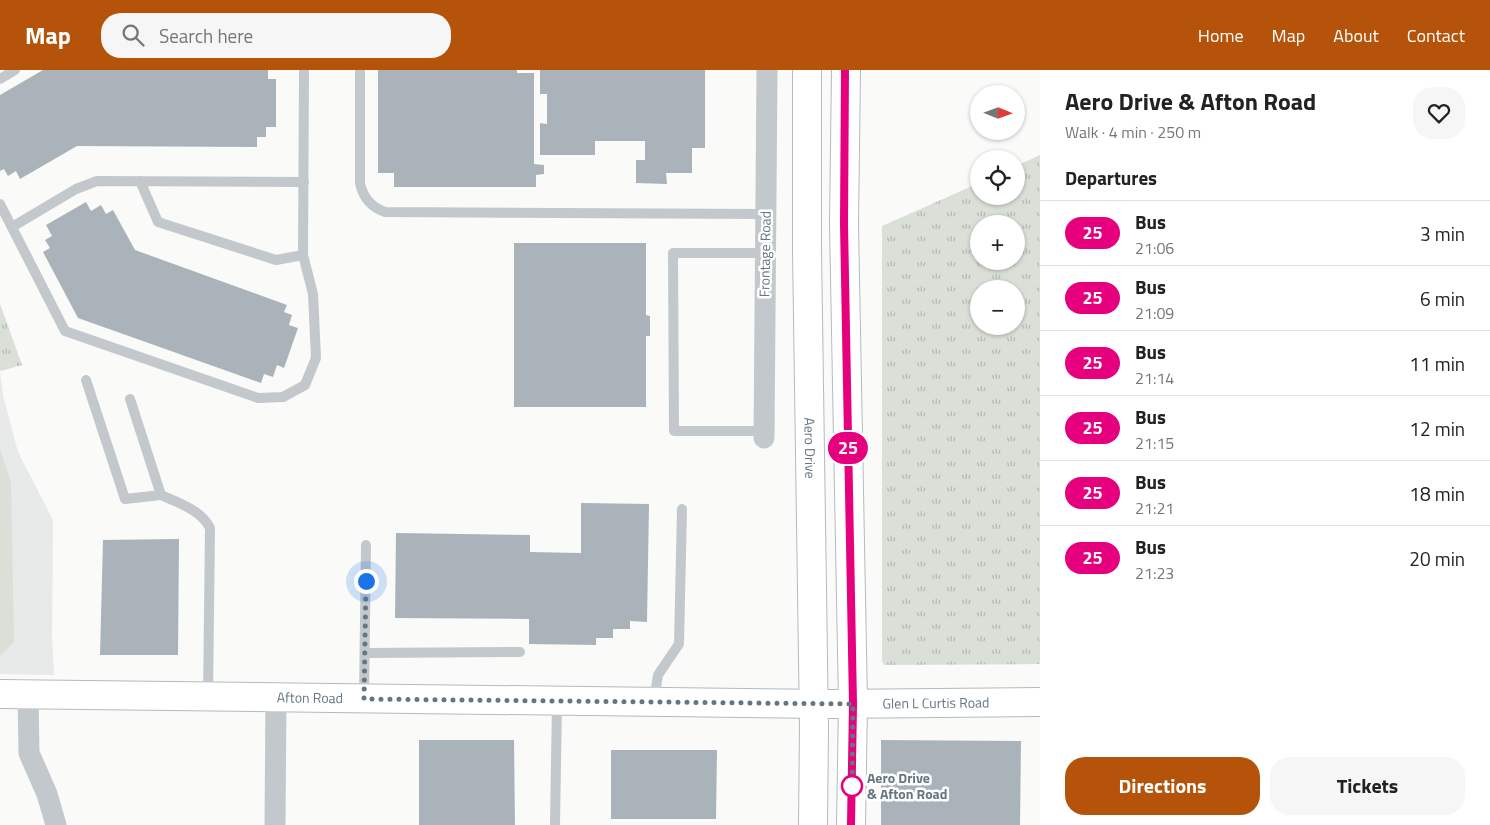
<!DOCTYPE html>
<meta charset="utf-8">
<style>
body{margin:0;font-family:"Titillium Web",sans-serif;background:#f6f6f6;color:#222;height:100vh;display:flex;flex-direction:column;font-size:19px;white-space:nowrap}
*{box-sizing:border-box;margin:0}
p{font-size:16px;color:#767676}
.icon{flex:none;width:28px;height:28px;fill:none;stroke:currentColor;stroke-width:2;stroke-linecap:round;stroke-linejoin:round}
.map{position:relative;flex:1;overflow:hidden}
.panel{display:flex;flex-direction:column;background:#fff;width:450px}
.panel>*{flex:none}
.badge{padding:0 10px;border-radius:16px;font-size:18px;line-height:32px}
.needle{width:32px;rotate:91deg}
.tools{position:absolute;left:970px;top:15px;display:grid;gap:10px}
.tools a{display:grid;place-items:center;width:55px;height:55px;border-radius:50%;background:#fff;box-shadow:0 1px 4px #0004;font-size:25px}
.you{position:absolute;width:25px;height:25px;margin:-12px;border:4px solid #fff;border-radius:50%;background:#1a73e8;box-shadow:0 0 0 8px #1a73e833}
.map>.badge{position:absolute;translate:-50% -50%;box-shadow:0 0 0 2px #fff}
h2{padding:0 25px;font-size:19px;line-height:45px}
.round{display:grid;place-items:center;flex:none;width:52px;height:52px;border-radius:20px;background:#f6f6f6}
.overview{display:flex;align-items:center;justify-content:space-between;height:85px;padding:0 25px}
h1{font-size:24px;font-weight:700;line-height:38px}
.primary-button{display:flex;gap:10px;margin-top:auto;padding:10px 25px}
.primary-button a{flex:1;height:58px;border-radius:20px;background:#b45309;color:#fff;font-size:20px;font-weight:700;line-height:58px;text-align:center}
.primary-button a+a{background:#f6f6f6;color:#222}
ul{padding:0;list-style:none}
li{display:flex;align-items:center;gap:15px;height:65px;padding:0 25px;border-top:1px solid #e0e0e0}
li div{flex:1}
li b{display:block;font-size:19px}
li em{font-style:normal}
li .badge{min-width:55px;font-weight:700;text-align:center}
header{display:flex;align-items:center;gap:30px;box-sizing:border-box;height:70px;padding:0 25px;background:#b45309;color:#fff}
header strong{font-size:24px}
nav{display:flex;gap:28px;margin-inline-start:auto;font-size:18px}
.search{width:350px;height:45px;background:#f6f6f6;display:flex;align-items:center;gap:12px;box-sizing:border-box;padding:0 18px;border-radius:20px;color:#767676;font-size:19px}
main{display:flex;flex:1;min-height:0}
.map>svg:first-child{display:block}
</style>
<header>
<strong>Map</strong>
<div class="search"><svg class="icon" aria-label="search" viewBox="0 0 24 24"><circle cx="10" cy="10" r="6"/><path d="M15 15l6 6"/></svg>Search here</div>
<nav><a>Home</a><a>Map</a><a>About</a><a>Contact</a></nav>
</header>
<main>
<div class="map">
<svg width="1040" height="755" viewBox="0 0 1040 755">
<defs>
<pattern id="grass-tufts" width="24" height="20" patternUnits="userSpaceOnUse" patternTransform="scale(1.25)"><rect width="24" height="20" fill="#dadfd7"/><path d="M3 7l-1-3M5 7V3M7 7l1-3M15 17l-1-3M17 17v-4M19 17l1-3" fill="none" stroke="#b4b9b4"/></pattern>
</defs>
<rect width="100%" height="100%" fill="#fafaf8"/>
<polygon fill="#e8e9e9" points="0,300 3,325 18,382 53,450 52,567 54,605 0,604"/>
<g fill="url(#grass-tufts)" fill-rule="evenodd">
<path d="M1040,85v509l-156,1 -2,-5v-434l97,-43v13h37v-30zM979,154h37v37h-37zM979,219h37v37h-37z"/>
<polygon points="0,234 22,295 1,301 0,300"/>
</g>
<polygon fill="#dadfd7" points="0,380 11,412 14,572 0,586"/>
<g fill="#aab3b9">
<polygon points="43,0 268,0 268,9 276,9 276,57 266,57 266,67 257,67 257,77 77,76 20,109 16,101 8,106 4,99 0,101 0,25"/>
<polygon points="378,0 517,0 517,3 534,3 534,94 544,95 544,104 536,105 536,117 394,117 394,103 378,103"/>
<polygon points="540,0 705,0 705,78 692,78 692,103 666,103 667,114 636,113 636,90 645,90 645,71 595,71 595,85 540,85 540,53 547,54 547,24 540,24"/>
<polygon points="86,132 91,141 101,135 106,144 113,140 135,180 287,235 284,242 292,245 289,255 298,258 284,298 277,295 273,307 264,304 261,313 78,248 43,182 50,178 45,170 52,166 46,155"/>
<polygon points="514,173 646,173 646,245 650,246 650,266 646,266 646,337 514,337"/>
<polygon points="581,433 649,434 647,552 630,551 630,559 613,559 613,568 596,568 596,575 529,574 529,549 395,548 396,463 530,465 530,482 581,483"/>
<polygon points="179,469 178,585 100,585 103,470"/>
<polygon points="419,670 514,670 515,755 419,755"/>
<polygon points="881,670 1021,671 1020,755 881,755"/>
<polygon points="611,680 717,680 716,749 611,749"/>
</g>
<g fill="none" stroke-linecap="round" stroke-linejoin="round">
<g stroke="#b3babf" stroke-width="30">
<g id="secondary">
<path id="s1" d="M0,624l831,10 209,-2"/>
</g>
</g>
<g stroke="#b5babe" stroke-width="30">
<g id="primary">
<path id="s2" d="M807,0v179l7,478 -1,98"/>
<polyline points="846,0 844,154 853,634 851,755"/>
</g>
</g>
<g stroke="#c3c8cc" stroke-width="10">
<path d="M360,0v113c3,15 11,24 25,29l381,2"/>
<polyline points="0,9 15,0"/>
<polyline points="140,111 158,152 276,190 303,185"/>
<polyline points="0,134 65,261 258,328 283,327 305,315 316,288 313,224 303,185 304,0"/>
<polyline points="12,157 76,119 97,111 304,112"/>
<polyline points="86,310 125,429 161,425"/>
<path d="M130,329l31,96c18,8 40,15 49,33l-2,169"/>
<polyline points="764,361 674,361 673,183 765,183"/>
<polyline points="365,583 520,582"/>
<polyline points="364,628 366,475"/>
<polyline points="654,630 658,605 679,574 682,439"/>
<polyline points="555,755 557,632"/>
</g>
<g stroke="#c3c8cc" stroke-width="21">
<polyline points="764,368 767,0"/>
<polyline points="28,625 29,683 47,724 56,755"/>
<polyline points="275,755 276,628"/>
</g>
<use href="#secondary" stroke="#fff" stroke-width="28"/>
<use href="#primary" stroke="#fff" stroke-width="28"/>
</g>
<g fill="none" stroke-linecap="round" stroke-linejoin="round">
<g stroke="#fff" stroke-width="11">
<polyline id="line" points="845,0 844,154 853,634 851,755"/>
</g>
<use href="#line" stroke="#e6007e" stroke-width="8"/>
<polyline stroke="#657683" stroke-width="5" stroke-dasharray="0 9" points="366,511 364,629 853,634 852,716"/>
</g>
<circle fill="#fff" stroke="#e6007e" stroke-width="2.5" cx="852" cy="716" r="10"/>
<g text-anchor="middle" stroke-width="5" stroke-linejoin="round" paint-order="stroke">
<g font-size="14" fill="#657683" stroke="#fff">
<text transform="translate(765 184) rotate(-89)" y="5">Frontage Road</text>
<text dy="5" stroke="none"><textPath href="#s2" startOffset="378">Aero Drive</textPath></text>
<text dy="5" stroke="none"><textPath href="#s1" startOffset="310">Afton Road</textPath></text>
<text dy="5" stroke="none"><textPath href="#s1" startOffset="936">Glen L Curtis Road</textPath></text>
</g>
<g font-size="14" font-weight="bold" fill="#657683" stroke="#fff" text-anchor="start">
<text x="867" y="713">Aero Drive<tspan x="867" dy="16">&amp; Afton Road</tspan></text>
</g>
</g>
</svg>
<div class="tools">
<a><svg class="needle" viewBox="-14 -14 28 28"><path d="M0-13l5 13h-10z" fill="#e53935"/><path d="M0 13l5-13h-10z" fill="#767676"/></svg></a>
<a><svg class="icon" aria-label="locate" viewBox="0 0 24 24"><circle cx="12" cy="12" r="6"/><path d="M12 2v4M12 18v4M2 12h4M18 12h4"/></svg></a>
<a>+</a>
<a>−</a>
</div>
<div class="you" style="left:366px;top:511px"></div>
<b class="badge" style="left:848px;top:378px;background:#e6007e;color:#fff">25</b>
</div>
<section class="panel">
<div class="overview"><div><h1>Aero Drive &amp; Afton Road</h1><p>Walk · 4 min · 250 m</p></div><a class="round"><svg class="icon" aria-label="heart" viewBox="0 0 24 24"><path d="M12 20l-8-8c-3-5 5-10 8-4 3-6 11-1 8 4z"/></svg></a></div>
<h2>Departures</h2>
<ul>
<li><span class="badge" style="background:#e6007e;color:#fff">25</span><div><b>Bus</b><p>21:06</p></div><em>3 min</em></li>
<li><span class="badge" style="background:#e6007e;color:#fff">25</span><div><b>Bus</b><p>21:09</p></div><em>6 min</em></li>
<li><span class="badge" style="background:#e6007e;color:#fff">25</span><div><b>Bus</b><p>21:14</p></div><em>11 min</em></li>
<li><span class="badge" style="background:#e6007e;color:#fff">25</span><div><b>Bus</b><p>21:15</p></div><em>12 min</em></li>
<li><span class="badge" style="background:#e6007e;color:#fff">25</span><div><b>Bus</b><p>21:21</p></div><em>18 min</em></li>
<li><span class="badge" style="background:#e6007e;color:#fff">25</span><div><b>Bus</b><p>21:23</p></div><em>20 min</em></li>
</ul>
<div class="primary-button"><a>Directions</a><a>Tickets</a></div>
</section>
</main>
